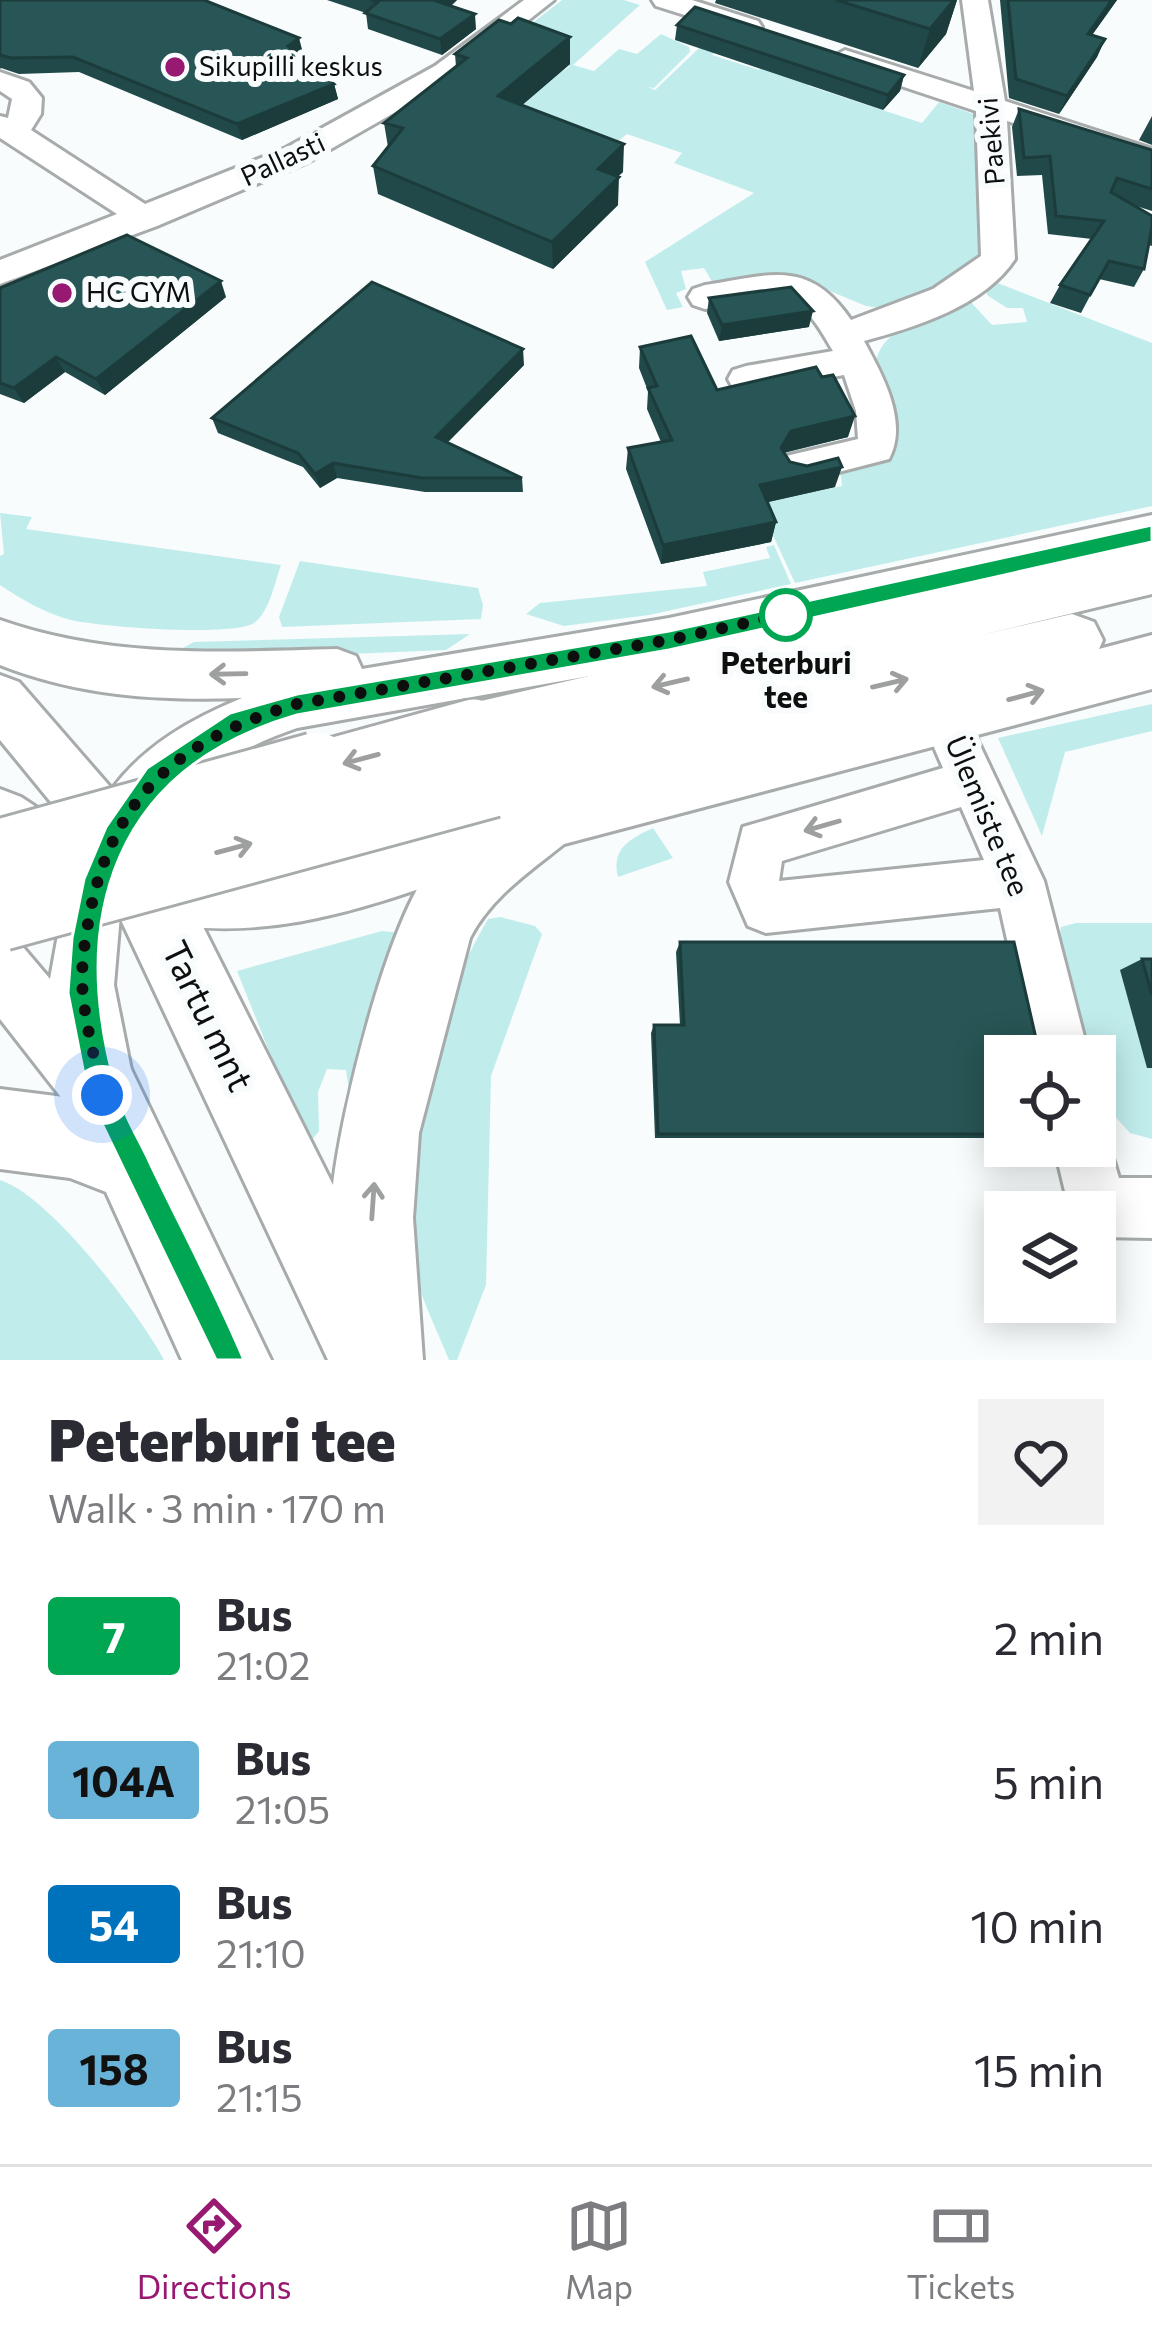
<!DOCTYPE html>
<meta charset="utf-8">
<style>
body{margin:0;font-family:Commissioner,sans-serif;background:#f2f2f3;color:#2b2b33;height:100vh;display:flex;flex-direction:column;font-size:45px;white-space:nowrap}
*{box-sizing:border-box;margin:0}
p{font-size:39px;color:#7c7c81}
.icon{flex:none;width:66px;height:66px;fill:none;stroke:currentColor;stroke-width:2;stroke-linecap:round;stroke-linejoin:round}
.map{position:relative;height:1360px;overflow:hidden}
.sheet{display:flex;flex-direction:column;background:#fff;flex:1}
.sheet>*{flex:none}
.badge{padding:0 24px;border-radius:9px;font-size:42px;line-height:78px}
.controls{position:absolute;left:984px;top:1035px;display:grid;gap:24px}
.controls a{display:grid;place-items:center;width:132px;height:132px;border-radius:0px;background:#fff;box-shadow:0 6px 30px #0003;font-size:60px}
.you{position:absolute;width:60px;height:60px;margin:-30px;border:9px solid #fff;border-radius:50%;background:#1a73e8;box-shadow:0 0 0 18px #1a73e833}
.map>.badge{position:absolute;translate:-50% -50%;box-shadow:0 0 0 6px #fff}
.round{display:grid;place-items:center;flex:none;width:126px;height:126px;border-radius:0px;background:#f2f2f3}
.headline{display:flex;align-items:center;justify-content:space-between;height:204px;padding:0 48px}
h1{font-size:57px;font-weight:800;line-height:90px}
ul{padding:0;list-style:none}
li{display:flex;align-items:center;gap:36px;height:144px;padding:0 48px}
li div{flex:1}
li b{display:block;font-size:45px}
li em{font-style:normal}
li .badge{min-width:132px;font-weight:700;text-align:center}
.tabs{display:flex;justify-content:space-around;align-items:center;height:168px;border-top:3px solid #e1e1e2;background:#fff;font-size:33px;color:#7c7c81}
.tabs a{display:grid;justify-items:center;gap:6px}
.tabs .on{color:#981971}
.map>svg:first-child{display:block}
</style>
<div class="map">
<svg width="1152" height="1360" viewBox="0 0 1152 1360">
<rect width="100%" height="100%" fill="#f8fcfc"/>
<g fill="#c0edec">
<polygon points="562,0 624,0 640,5 573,65 594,71 619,49 637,54 661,34 689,47 690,52 654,88 648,87 655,90 718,30 732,35 712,55 759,70 779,50 809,86 922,123 939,102 979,116 989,219 979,260 968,272 889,309 866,306 796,277 773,276 714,285 704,268 681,271 686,289 676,293 683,307 667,310 645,262 754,193 674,163 682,153 627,134 617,142 522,105 531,97 496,85 546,67 561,72 570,66 508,42"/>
<path d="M987,279l165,64v163l-357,77 -37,-80 84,-17 -2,-17 44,-14 11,-12c1,-19 -9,-38 -16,-56 -20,-55 49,-71 90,-87l23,25 35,-3 -4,-14h-16l-20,-13z"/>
<path d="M0,513l32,4 -6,12 255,36c-6,17 -12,48 -27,58 -21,14 -160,4 -187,-4 -24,-7 -46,-20 -67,-34v-29l4,-2z"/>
<polygon points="774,545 791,584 649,615 564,626 526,614 540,603 707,586 703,572 770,558 766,547"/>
<polygon points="300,561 478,588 483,605 481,619 282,627 279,617"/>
<polygon points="470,634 446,650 179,661 181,649 194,642"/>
<polygon points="1152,704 1152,731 1065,752 1042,836 998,738"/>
<path d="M653,828l20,30 -55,19c-7,-29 12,-38 35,-49z"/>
<path d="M500,917l35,9 7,8 -51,142 -5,209 -29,75h-8c-11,-28 -27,-58 -33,-86 -24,-120 12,-252 72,-355z"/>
<polygon points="1076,923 1152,923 1152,1139 1130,1133 1109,1110 1058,950 1061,927"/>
<polygon points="382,931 419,935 353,1121 346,1070 327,1069 318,1092 319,1131 307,1146 237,971"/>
<path d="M0,1180c49,15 139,133 164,180h-164z"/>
</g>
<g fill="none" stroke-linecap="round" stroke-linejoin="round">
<g stroke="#a7abab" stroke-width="6">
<g id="minor">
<polygon points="524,0 554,0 455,78 308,162 157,226 0,284 0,260 117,214 0,138 0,116 8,118 12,99 0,91 0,72 29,82 42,98 41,114 31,130 145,204 286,148 435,66"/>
<polygon points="652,0 692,0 758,21 762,27 748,35 656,6"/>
<path d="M962,0h26l17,101 147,48v19l-145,-47 8,138c-31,47 -99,68 -151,82 18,33 45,81 25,118l-89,23 -14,-4 -6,-11 6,-11 72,-17 -2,-28 -12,-36 -98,17 -13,-4 -5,-9 5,-9 13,-4 87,-15c-12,-20 -22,-40 -44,-53l-84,11 -12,-4 -5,-8 5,-8 12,-4c64,-10 104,-27 146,35l82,-31 48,-33 -5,-145 -141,-47 -4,-6 14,-8 129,41z"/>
<path d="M944,697l16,6 84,178 45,175h-56l-33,-148 -234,25 -18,-7 -19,-44 14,-55 200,-59 -22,-51 7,-14zM961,807l23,53 -205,21 3,-20z"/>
<polygon points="1095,1122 1103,1126 1119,1178 1152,1178 1152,1238 1097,1237 1095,1212 1070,1212 1054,1146 1095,1146"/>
</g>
</g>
<g stroke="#a7abab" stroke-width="6">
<path id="major" d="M1152,515v38l-483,109 -372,66c-67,23 -133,63 -161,131 131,32 256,-19 380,-60l21,8 8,20 -8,20 -21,8c-139,48 -247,98 -396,60l-6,70 22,110 -10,24 -24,10 -24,-10 -78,-100v-83l22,10 28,33 16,-89 -66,-38v-63l21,8 56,37 -77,-94v-65l19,7 93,107c33,-44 79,-70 130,-91 -84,3 -163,-2 -242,-33v-45c111,39 221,32 337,29l19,7 6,13 307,-51z"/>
</g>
<g stroke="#a7abab" stroke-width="6">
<g id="highway">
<path d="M1152,546v48l-179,43 99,-23 22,8 9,18 -4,9 53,-14v54l-588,155c-35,28 -73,53 -94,94l-51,195 -6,85 10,142h-95l-246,-523 10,-23 24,-10 24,10 35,57 158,314c9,-77 52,-254 96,-315 19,-27 52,-45 78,-65l-17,5 -24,-9 -9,-22 14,-23 -20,-8 -9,-20 9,-20z"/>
<polygon points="102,1056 130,1067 271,1360 182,1360 106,1192 70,1178 0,1169 0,1089 64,1097 74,1067"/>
</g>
</g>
<use href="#minor" fill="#fff" fill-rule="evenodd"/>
<use href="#major" fill="#fff" fill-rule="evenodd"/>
<use href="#highway" fill="#fff" fill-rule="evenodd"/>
<g stroke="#a7abab" stroke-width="63" stroke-linecap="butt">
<polyline id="highway-bridge-far1" points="307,774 474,728"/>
</g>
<g stroke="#a7abab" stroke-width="82" stroke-linecap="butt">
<g id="highway-bridge">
<polyline points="0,858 317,771"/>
<polyline points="0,912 490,779"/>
</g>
</g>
<use href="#highway-bridge-far1" stroke="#fff" stroke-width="57"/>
<use href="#highway-bridge" stroke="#fff" stroke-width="76"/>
</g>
<g fill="#224949">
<polygon points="0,0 303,53 300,55 334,84 338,99 242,140 79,72 19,74 1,68 0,69"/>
<polygon points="327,0 457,0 451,6 476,29 442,55 368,29 366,13"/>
<polygon points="716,0 957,0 946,34 918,68 715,3"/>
<polygon points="1000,0 1117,0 1092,35 1105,39 1097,57 1059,114 1009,98"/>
<polygon points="677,25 904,75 900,91 883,110 675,40"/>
<polygon points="455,54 570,64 522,105 623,172 618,176 618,205 553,269 378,194 373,166 388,147 384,123 456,67"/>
<polygon points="1019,109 1152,150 1152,211 1133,205 1152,216 1152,246 1149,245 1144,269 1134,287 1099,279 1081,313 1050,303 1060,285 1092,239 1048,234 1042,175 1017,176 1012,127"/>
<polygon points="1152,116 1152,145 1139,140"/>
<polygon points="0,288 226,297 105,395 65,372 24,403 0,394"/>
<polygon points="709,298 809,327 719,341 707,313"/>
<polygon points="640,347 717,390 848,437 784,453 790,462 835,487 767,502 776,522 771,542 661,564 626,469 628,448 661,442 647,409 648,391 639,368"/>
<polygon points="524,365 448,442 522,478 523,492 425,492 337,478 320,488 303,467 218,433 212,418"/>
<polygon points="680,942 1005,1056 1005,1138 655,1138 651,1033 654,1025 680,1025 676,952"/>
<polygon points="1142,959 1152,959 1152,1068 1147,1068 1120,970"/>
</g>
<g fill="#1c3c3c">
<polygon points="438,0 457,0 438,17"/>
<polygon points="954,0 957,0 946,34 918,68 930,29"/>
<polygon points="1112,0 1117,0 1080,52 1088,34"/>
<polygon points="475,14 476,29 442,55 440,39"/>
<polygon points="570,37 570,64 500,124 498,96"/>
<polygon points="299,38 303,53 292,61 288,46"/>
<polygon points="1105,39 1097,57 1059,114 1067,96"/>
<polygon points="904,75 900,91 883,110 888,95"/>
<polygon points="334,84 338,99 242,140 237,124"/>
<polygon points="624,144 623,172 597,196 598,169"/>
<polygon points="619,177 618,205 553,269 552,242"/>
<polygon points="221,281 226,297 105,395 96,379"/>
<polygon points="813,311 809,327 719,341 722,325"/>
<polygon points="523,349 524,365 439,451 436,437"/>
<polygon points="56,357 65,372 24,403 14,388"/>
<polygon points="855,416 848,437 785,452 776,469 781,448 791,431"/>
<polygon points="333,463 337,478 320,488 315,474"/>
<polygon points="842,467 835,487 755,505 760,485"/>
<polygon points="776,522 771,542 661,564 663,545"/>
</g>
<g fill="#285555" stroke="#1c3c3c" stroke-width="3">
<polygon points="0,0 204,0 299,38 288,46 334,84 237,124 73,57 11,58 0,55"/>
<polygon points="371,0 438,0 436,1 475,14 440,39 365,13 378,2"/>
<polygon points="836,0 954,0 930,29"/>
<polygon points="1008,0 1112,0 1088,34 1105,39 1067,96 1016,79"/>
<polygon points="695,7 904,75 888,95 677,25"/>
<polygon points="518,18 570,37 498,96 624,144 598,169 619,177 552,242 373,166 403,128 384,123 467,58 455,54 499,20 511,24"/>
<polygon points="1019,109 1152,150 1152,189 1117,178 1111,192 1152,216 1152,227 1144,269 1109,261 1090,295 1060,285 1104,221 1056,216 1050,156 1024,158"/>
<polygon points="127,235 221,281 96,379 56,357 14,388 0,383 0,288"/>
<polygon points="372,282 523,349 436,437 522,478 422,478 333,463 315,474 298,453 212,418"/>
<polygon points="791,287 813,311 722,325 709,298"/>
<polygon points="691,336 717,390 816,367 822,377 833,375 855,416 791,431 781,448 790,462 807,466 838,458 842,467 760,485 776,522 663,545 628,448 672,440 648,388 657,386 640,347"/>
<polygon points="680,942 1014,942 1040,1056 1005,1056 1005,1134 658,1134 654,1025 684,1025"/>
<polygon points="1142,959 1152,959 1152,995"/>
</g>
<defs><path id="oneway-shaft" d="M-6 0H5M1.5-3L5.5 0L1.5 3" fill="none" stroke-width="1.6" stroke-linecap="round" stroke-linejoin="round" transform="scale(3)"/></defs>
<g stroke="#9e9f9f">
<use href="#oneway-shaft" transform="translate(228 674) rotate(179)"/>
<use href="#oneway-shaft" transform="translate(670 683) rotate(167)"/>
<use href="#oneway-shaft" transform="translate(890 683) rotate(-13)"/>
<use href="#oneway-shaft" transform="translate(1026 695) rotate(-15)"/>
<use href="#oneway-shaft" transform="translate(361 759) rotate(165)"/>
<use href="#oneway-shaft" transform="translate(822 826) rotate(164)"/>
<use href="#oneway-shaft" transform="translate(234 848) rotate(-15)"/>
<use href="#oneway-shaft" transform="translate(373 1201) rotate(-86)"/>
</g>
<path fill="#00a651" stroke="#fff" stroke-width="3" d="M1152,525v17l-483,108 -372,65c-183,53 -229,200 -181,373 7,26 23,51 34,75 31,65 66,130 94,197h-28l-128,-265 -20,-102 4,-55 12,-59 22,-52 41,-59 83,-55 67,-19 372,-63z"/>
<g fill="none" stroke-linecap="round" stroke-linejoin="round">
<path stroke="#0d0e0e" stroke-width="12" stroke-dasharray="0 21.6" d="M102,1095c-6,-33 -16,-67 -19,-100 -3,-27 2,-56 7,-82 23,-120 95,-176 207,-209l372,-64 132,-29 -15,4"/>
</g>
<g fill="#981971" stroke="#f8fcfc" stroke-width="4.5">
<circle cx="175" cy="67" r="12"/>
<circle cx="62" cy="293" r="12"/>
</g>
<circle fill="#fff" stroke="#00a651" stroke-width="6" cx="786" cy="615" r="24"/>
<g text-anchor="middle" stroke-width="12" stroke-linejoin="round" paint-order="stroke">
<g font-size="27" fill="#0d0e0e" stroke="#f8fcfc" text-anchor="start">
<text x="199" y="76">Sikupilli keskus</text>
<text x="86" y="302">HC GYM</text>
</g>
<g font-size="27" fill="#0d0e0e" stroke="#f8fcfc">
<text transform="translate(992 141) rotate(-95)" y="9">Paekivi</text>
<text transform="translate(283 160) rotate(-25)" y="9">Pallasti</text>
</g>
<g font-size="30" font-weight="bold" fill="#0d0e0e" stroke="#f8fcfc">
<text x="786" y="674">Peterburi<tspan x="786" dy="34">tee</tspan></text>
</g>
<g font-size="30" fill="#0d0e0e" stroke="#f8fcfc">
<text transform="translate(987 816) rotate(67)" y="10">Ülemiste tee</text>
</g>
<g font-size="36" fill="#0d0e0e" stroke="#f8fcfc">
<text transform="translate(208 1016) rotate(64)" y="13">Tartu mnt</text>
</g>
</g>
</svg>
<div class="controls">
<a><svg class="icon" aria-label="locate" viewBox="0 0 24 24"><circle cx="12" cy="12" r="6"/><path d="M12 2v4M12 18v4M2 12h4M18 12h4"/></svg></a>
<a><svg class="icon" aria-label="layers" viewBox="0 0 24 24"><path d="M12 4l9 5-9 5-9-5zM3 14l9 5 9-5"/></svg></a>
</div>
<div class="you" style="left:102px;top:1095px"></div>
</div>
<section class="sheet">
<div class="headline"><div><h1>Peterburi tee</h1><p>Walk · 3 min · 170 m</p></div><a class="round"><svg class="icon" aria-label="heart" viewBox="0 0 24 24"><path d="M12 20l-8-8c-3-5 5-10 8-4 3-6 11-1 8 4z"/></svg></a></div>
<ul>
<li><span class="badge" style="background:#00a651;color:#fff">7</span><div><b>Bus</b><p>21:02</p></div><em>2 min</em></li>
<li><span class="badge" style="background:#69b3d9;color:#111">104A</span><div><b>Bus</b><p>21:05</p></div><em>5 min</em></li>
<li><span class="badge" style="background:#0072bc;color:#fff">54</span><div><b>Bus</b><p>21:10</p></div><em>10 min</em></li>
<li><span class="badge" style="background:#69b3d9;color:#111">158</span><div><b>Bus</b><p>21:15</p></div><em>15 min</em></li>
</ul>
</section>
<nav class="tabs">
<a class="on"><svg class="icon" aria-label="directions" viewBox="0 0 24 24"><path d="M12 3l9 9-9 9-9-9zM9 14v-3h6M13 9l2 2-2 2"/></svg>Directions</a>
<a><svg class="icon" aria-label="map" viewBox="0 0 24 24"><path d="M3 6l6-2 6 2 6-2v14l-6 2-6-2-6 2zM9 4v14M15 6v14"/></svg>Map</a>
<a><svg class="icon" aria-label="tickets" viewBox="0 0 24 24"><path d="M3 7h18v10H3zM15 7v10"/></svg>Tickets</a>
</nav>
